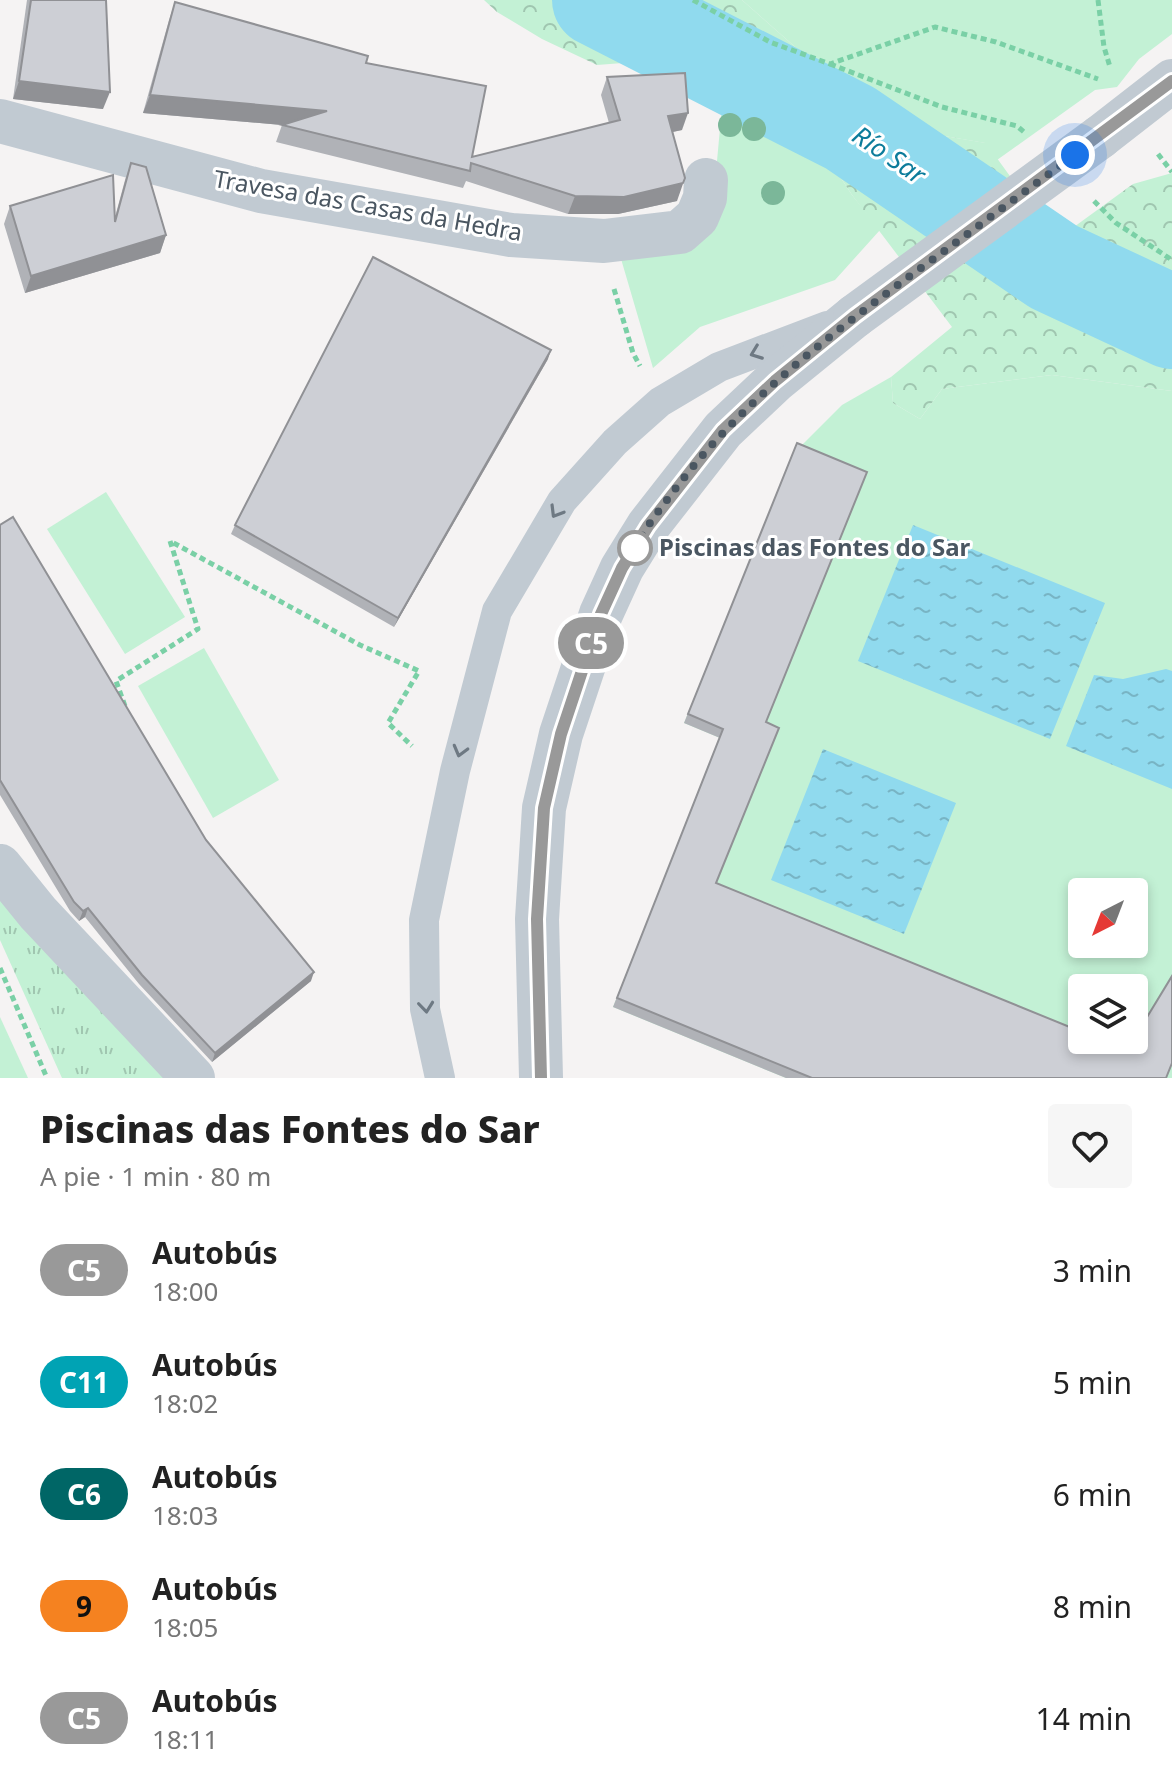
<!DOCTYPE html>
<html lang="es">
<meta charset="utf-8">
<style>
body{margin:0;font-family:"Noto Sans",sans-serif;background:#f6f6f6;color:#222;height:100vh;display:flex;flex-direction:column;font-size:30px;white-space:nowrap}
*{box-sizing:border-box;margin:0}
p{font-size:26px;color:#767676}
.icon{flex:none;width:44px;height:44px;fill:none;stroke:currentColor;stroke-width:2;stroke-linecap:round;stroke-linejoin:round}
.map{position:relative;height:1078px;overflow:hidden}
.drawer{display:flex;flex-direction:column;background:#fff;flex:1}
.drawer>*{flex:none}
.badge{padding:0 16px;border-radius:26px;font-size:28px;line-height:52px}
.needle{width:52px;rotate:222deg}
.controls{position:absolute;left:1068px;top:878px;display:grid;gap:16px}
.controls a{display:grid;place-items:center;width:80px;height:80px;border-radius:8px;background:#fff;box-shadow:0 4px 12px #0003;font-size:40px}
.you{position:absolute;width:40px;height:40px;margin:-20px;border:6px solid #fff;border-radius:50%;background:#1a73e8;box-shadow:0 0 0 12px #1a73e833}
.map>.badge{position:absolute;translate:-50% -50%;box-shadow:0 0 0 4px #fff}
.round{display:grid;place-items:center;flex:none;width:84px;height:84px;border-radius:8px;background:#f6f6f6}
.summary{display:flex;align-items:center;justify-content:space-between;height:136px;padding:0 40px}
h1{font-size:38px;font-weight:800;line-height:60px}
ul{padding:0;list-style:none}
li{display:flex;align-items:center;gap:24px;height:112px;padding:0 40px}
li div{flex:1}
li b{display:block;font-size:30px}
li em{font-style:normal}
li .badge{min-width:88px;font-weight:700;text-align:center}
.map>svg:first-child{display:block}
</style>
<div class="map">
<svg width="1172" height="1078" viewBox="0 0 1172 1078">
<defs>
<pattern id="forest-crowns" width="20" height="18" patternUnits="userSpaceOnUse" patternTransform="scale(2)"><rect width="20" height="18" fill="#c3f1d5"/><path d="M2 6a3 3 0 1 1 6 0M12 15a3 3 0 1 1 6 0" fill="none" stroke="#a0c6b0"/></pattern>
<pattern id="park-tufts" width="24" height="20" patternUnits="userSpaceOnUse" patternTransform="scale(2)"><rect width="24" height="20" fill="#c3f1d5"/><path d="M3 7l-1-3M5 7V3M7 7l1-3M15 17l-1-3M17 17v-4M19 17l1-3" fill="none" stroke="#a0c6b0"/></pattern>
<pattern id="water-ripples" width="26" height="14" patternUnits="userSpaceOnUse" patternTransform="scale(2)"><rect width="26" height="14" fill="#90daee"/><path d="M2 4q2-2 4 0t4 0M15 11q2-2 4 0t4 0" fill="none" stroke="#78b4c4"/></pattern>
</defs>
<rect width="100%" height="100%" fill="#f5f3f3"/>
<g fill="#c3f1d5" fill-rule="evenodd">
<polygon points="742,0 1172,0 1172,34 1139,59 1117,87 1095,90 997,160 985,143 921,132 853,98"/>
<polygon points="724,85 768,108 826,155 852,195 880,230 835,280 700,327 653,368 619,252 711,226"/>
<path d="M1052,375l120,16v687h-386l-173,-71 107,-269 -36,-15 110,-270 48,-48 49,-28 2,26 27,16 22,-30zM1082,892h52v52h-52zM1082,988h52v52h-52z"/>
<polygon points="106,492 185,617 125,654 47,529"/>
<polygon points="204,648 279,780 213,818 138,686"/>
<polygon points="0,1017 28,1078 0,1078"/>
</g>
<polygon fill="url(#forest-crowns)" points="484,0 742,0 853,98 921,132 986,143 1056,240 1133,184 1172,173 1172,391 1052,375 942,389 920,419 893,403 891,377 952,327 852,195 826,155 768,108 687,64 662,60 597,65 542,39 497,12"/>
<polygon fill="url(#park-tufts)" points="0,892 167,1078 62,1078 0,940"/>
<g fill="url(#water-ripples)">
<polygon points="913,525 1105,603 1050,739 858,661"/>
<polygon points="1166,669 1172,671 1172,789 1066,746 1094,675 1123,679"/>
<polygon points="823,749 956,803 904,934 771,880"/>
</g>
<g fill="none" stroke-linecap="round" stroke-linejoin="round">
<polyline stroke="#90daee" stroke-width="94" points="599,0 850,128 1054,267 1172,322"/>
<g stroke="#7ad0a6" stroke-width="5" stroke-dasharray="6 4" stroke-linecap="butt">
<polyline points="693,0 770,42 830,64 935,27 996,42 1098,79"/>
<polyline points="1098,0 1104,47 1110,67"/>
<polyline points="830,64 942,107 1017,126 1024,132"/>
<polyline points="1158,154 1172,172"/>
<polyline points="1094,201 1116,223 1172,260"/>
<polyline points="614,289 633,353 640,366"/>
<polyline points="125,706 116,681 198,629 170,541 360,645 419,671 388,723 412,746"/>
<polyline points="0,968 47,1078"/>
</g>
<polyline stroke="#c1cad2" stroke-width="30" points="440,1078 425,1009 424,920 455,771 497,611 562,501 615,442 660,402 719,367 827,326"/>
<g stroke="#c1cad2" stroke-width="44">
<polyline points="0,121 261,191 511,235 604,241 680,232 697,217 705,198 706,180"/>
<polyline points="0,866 38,913 193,1078"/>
</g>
<g stroke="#c1cad2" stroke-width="44">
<polyline points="1100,137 1172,81"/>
<polyline points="541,1078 537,919 544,808 561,734 601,614 622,568 648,526 723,430 775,381 855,316"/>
</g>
<polyline stroke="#c1cad2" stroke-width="44" points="855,316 1100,137"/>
</g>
<g fill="#7bb799">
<circle cx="730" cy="125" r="12"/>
<circle cx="754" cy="129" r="12"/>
<circle cx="773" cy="193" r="12"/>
</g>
<g fill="#b0b2b7">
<polygon points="27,0 106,0 103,109 13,99"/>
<polygon points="175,2 366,63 472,157 609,123 601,95 607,77 682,130 673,132 677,201 618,214 568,214 466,181 463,188 276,142 282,125 143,113 169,20"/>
<polygon points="131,163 166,235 160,253 25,293 4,224 10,206 115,217 125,180"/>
<polygon points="548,359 394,627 231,534 235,525"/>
<polygon points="797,443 766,722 716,883 1166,1078 786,1078 613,1007 720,738 684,723"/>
<polygon points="0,525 206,840 311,981 212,1062 139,984 85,917 79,921 70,911 0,795"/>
</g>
<g fill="#909195">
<polygon points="19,81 110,92 103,109 13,99"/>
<polygon points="150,95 327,111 282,125 143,113"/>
<polygon points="688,113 682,130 662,134 668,116"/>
<polygon points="685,178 677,201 618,214 568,214 575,196"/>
<polygon points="166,235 160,253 25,293 31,276"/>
<polygon points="551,350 548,359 394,627 398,618"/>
<polygon points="88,908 85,917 79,921 83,911"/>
<polygon points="314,972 311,981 212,1062 215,1053"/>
</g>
<g fill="#cdcfd5" stroke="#909195" stroke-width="2">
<polygon points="31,0 106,0 110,92 19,81"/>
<polygon points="175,2 368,56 366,63 486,86 472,157 620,120 607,77 685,73 688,113 668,116 685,178 683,183 624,197 575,196 471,163 470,171 282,125 327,111 150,95"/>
<polygon points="131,163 146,167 166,235 31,276 10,206 113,175 115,222"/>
<polygon points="373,257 551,350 398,618 235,525"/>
<polygon points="797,443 867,472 766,722 779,728 716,883 1082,1032 1082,1040 1103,1040 1127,1050 1172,976 1172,1063 1166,1078 812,1078 617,998 723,729 688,714"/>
<polygon points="13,517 206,840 314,972 215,1053 142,975 88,908 83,911 74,902 0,780 0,525"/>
</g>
<defs><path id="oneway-chevron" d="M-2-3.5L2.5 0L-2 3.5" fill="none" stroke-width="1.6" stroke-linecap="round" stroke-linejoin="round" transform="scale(2)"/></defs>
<g stroke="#6e7983">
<use href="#oneway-chevron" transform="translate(756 353) rotate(159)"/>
<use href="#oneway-chevron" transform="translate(556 512) rotate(121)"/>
<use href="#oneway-chevron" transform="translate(460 751) rotate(105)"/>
<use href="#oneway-chevron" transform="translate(426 1007) rotate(84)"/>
</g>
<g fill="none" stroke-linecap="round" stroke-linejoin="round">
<g stroke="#fff" stroke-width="18">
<polyline id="line" points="541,1078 537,919 544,808 561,734 601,614 622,568 648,526 723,430 775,381 855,316 1172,81"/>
</g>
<use href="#line" stroke="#999" stroke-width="12"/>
<path stroke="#4a5661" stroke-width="8" stroke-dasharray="0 14.4" d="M635,548c11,-22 27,-41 41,-60 67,-88 154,-153 242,-218 53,-38 104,-77 157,-115"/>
</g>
<circle fill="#fff" stroke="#999" stroke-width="4" cx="635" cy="548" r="16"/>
<g text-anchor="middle" stroke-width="6" stroke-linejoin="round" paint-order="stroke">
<g font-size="24" fill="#4a5661" stroke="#fff">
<text transform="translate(368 206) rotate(10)" y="8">Travesa das Casas da Hedra</text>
</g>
<g font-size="24" font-weight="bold" fill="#4a5661" stroke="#fff" text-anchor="start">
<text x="659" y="556">Piscinas das Fontes do Sar</text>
</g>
<g font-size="26" font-style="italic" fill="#0c7c9b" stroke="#fff">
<text transform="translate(889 155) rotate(34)" y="9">Río Sar</text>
</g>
</g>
</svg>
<div class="controls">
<a><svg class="needle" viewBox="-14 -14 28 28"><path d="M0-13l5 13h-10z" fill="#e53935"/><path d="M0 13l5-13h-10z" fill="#767676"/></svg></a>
<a><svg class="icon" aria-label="layers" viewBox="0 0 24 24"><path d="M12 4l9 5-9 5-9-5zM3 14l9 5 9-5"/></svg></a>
</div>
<div class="you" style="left:1075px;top:155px"></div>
<b class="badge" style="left:591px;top:643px;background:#999;color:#fff">C5</b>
</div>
<section class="drawer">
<div class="summary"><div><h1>Piscinas das Fontes do Sar</h1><p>A pie · 1 min · 80 m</p></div><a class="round"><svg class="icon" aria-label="heart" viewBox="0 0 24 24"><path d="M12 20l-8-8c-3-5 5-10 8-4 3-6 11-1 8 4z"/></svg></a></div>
<ul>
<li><span class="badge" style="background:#999;color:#fff">C5</span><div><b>Autobús</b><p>18:00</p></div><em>3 min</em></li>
<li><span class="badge" style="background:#00a3b4;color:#fff">C11</span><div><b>Autobús</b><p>18:02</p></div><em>5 min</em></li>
<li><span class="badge" style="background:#066;color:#fff">C6</span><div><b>Autobús</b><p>18:03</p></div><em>6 min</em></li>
<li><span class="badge" style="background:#f58220;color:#111">9</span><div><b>Autobús</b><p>18:05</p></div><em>8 min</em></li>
<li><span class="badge" style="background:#999;color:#fff">C5</span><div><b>Autobús</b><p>18:11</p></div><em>14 min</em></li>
</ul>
</section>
